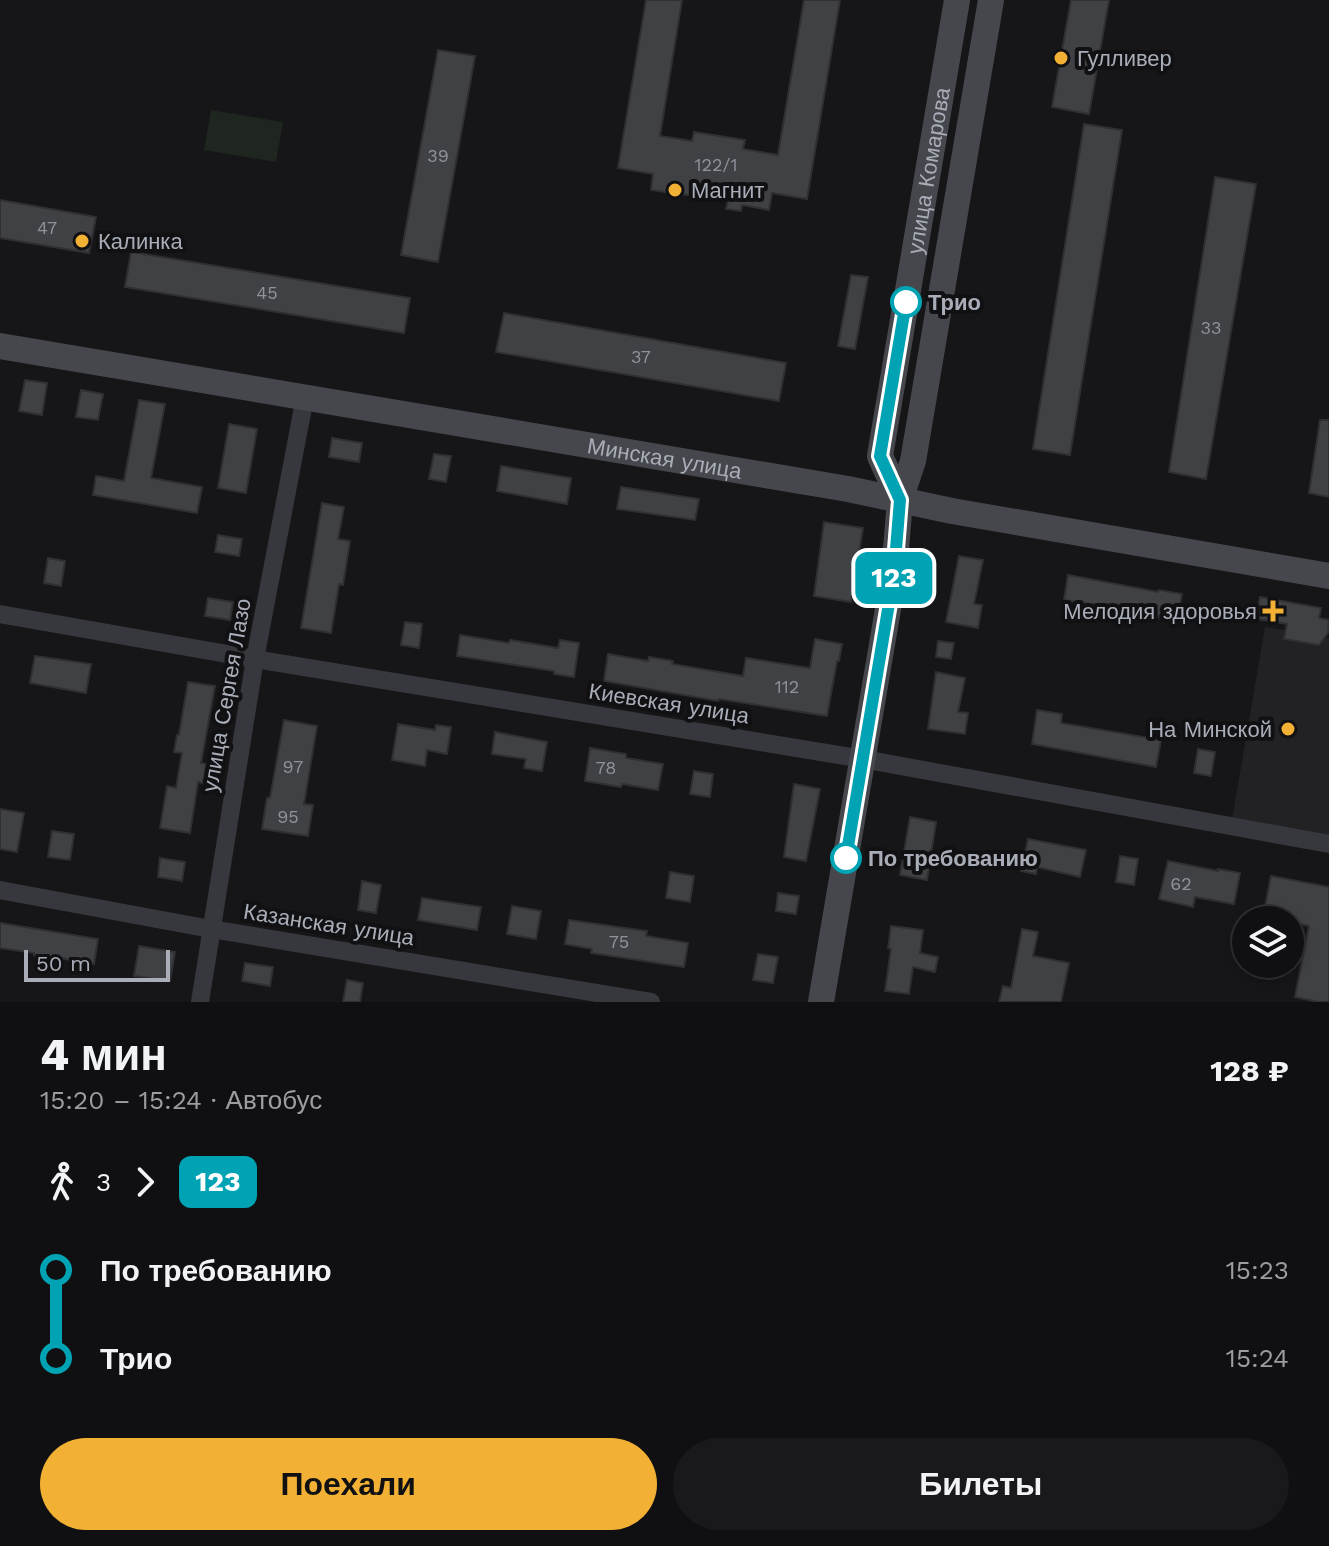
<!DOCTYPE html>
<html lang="ru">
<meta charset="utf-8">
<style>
body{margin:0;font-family:"Work Sans",sans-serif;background:#19191b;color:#f1f3f6;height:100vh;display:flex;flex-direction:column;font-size:30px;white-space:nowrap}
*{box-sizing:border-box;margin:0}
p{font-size:26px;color:#9c9d9f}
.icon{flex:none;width:44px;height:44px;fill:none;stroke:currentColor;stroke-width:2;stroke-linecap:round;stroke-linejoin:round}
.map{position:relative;height:1002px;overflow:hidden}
.sheet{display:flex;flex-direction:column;background:#101012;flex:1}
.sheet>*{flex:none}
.badge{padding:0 16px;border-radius:12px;font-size:28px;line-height:52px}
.buttons{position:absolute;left:1232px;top:906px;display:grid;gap:16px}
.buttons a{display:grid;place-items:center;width:72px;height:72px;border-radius:50%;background:#101012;box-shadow:0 4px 12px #0003,0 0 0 2px #303032;font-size:40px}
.scale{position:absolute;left:24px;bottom:20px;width:146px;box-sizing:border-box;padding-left:8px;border:4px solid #a8adb8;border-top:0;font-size:22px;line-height:28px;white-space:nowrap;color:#a8adb8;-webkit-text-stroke:6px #111113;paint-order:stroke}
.map>.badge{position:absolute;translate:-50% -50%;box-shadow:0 0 0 4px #fff}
.legs{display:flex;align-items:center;gap:12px;height:88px;padding:0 40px;font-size:26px}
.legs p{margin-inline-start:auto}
.overview{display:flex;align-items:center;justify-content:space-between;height:136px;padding:0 40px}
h1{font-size:44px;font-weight:800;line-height:60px}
.primary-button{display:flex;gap:16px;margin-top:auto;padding:16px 40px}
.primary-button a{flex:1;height:92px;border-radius:48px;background:#f2b134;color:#111;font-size:32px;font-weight:800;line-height:92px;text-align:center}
.primary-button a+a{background:#19191b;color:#f1f3f6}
ul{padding:0 40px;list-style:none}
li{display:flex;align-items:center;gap:28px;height:88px;font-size:30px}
li i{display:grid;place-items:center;width:12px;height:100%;margin:0 10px;background:currentColor}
li i::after{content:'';width:20px;height:20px;margin:-10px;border:6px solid;border-radius:50%;background:#101012}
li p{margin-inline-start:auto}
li:first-child i{background:linear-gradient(#0000 50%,currentColor 0)}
li:last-child i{background:linear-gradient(currentColor 50%,#0000 0)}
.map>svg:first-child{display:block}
</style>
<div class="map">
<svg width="1329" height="1002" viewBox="0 0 1329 1002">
<rect width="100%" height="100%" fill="#161618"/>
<polygon fill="#222225" points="1265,627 1329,638 1329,837 1232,820"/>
<polygon fill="#1e261f" points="211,110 283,122 276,162 204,150"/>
<g fill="#404145" stroke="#303034" stroke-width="2">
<polygon points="646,0 682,0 660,136 692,141 694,132 745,140 743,149 778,155 804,0 840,0 807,199 772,193 769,210 742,205 741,211 726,209 728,201 651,190 653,174 618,168"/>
<polygon points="1071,0 1109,0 1089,114 1052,107"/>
<polygon points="438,50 475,56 438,262 401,255"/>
<polygon points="1084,124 1122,130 1070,455 1033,449"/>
<polygon points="1215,177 1256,184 1206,479 1169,472"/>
<polygon points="0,200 96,217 89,253 0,238"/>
<polygon points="131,252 410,298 404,333 125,287"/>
<polygon points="851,275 868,277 855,349 838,346"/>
<polygon points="504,313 786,363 779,401 496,352"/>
<polygon points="25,380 47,383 42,415 19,411"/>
<polygon points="81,390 103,394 98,420 76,417"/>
<polygon points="139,400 165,404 151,478 202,487 197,513 93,495 96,476 124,481"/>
<polygon points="1320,420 1329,420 1329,497 1309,493"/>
<polygon points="229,424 257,429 246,493 218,488"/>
<polygon points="332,438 362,443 359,462 329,457"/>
<polygon points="434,454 451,456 446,482 429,479"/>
<polygon points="501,466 571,478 567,504 497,491"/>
<polygon points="621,487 699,499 695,520 617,509"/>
<polygon points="322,503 344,507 338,539 350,541 343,585 339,584 331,633 301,628"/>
<polygon points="824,522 863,528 851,602 814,596"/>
<polygon points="218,535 242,539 239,556 215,552"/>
<polygon points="959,556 983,560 974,604 982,605 978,628 946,622"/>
<polygon points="48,558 65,561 61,586 44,583"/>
<polygon points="1068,575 1158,592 1159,590 1182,594 1177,620 1133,613 1133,615 1109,610 1109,607 1064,600"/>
<polygon points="1260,597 1321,608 1319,618 1329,620 1328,633 1319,645 1284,639 1287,624 1256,619"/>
<polygon points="208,598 233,602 230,620 205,616"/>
<polygon points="405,622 422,624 419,648 401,645"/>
<polygon points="460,635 509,643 510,640 558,648 560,640 579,643 574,677 554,674 554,671 457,656"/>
<polygon points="815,639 842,644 839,661 837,661 827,716 719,699 718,701 604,681 608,654 648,661 649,657 673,661 672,664 743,676 746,658 810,668"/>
<polygon points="938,641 954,643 951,659 936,657"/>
<polygon points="35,656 91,664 86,693 30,683"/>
<polygon points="936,672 965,678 958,712 968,713 965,734 928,729"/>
<polygon points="188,682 215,686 201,763 206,764 203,783 198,782 190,833 160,828 167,786 176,788 182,753 174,752 177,735 179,735"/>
<polygon points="1037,710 1062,714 1061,723 1161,740 1156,767 1032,744"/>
<polygon points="284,720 317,726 304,804 313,805 308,836 262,829 267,798 270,798"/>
<polygon points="398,724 435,730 436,725 451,727 447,754 427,750 425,766 392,760"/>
<polygon points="495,732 547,742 542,771 524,768 526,759 492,754"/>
<polygon points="590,748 626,754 626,758 663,764 658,790 622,784 621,787 585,781"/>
<polygon points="1198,749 1215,752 1211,776 1194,773"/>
<polygon points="694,771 713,774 710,797 690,794"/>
<polygon points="794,784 820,789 806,861 784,857"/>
<polygon points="0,809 24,813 17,852 0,849"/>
<polygon points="910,817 936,822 927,880 900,875"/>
<polygon points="52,831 74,834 70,860 48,857"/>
<polygon points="1028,839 1086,850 1080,877 1037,867 1036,874 1021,871"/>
<polygon points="1120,856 1138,859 1134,885 1116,882"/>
<polygon points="160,858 185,862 182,881 158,877"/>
<polygon points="1168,861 1218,871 1218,869 1240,873 1234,904 1195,897 1193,907 1159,899"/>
<polygon points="670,872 694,876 690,902 666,898"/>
<polygon points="1271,876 1329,887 1329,1002 1318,1002 1295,997 1309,926 1290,922 1290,920 1263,917"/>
<polygon points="362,881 381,885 376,913 358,910"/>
<polygon points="778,893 799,896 796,914 776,911"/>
<polygon points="422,898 481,907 477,930 418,920"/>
<polygon points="512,906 541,911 536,939 507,934"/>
<polygon points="569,920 647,931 646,936 688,943 684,967 591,953 592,949 565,944"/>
<polygon points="0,923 98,939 94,964 53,957 53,959 34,955 34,953 0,948"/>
<polygon points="891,926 923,930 920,953 938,957 935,972 913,967 909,994 885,991 891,949 888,948"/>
<polygon points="1022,929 1038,932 1033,956 1069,963 1061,1002 999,1002 1003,986 1011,988"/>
<polygon points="139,946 175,952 170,981 134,976"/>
<polygon points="758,954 778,957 773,983 753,980"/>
<polygon points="245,963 273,967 270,986 242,981"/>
<polygon points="347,980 363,983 360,1002 343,1002"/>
</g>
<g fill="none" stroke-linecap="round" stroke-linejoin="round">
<g stroke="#37383d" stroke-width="18">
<polyline points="0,614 255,659 863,759 1329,844"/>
<polyline points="0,890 211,929 651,1002"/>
<polyline points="200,1002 255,659 305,397"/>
</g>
<g stroke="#45474d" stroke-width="26">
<path id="s1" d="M0,346l848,143 104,22 377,65"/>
<polyline points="900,500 913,461 991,0"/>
<path id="s2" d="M821,1002l73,-428 6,-74 -20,-44 77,-456"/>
</g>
</g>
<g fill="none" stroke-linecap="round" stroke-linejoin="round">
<g stroke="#fff" stroke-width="18">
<polyline id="line-1" points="846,858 894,574 900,500 880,456 906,302"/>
</g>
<use href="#line-1" stroke="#00a3b4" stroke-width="12"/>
</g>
<g fill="#f2b134" stroke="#111113" stroke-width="3">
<circle cx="1061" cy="58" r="8"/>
<circle cx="675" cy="190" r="8"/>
<circle cx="82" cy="241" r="8"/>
<path d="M1269 599h8v8h8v8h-8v8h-8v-8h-8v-8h8z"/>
<circle cx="1288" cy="729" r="8"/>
</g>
<g fill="#fff" stroke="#00a3b4" stroke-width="4">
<circle cx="906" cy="302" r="14"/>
<circle cx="846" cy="858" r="14"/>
</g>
<g text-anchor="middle" stroke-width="8" stroke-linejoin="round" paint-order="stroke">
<g font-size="18" fill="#8e929b">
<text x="438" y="162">39</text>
<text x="716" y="171">122/1</text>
<text x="47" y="234">47</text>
<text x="267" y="299">45</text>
<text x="1211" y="334">33</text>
<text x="641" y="363">37</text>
<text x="787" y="693">112</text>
<text x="293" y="773">97</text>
<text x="606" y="774">78</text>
<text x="288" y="823">95</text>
<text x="1181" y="890">62</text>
<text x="619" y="948">75</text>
</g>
<g font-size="22" fill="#a8adb8" stroke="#111113" text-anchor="start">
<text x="1077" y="66">Гулливер</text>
<text x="691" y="198">Магнит</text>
<text x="98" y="249">Калинка</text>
<text x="1257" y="619" text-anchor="end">Мелодия здоровья</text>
<text x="1272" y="737" text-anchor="end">На Минской</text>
</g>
<g font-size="22" fill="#a8adb8" stroke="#111113">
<text dy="8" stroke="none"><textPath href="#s2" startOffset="846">улица Комарова</textPath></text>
<text dy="8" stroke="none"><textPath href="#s1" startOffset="674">Минская улица</textPath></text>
<text transform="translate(226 695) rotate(-80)" y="8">улица Сергея Лазо</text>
<text transform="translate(669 703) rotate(9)" y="8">Киевская улица</text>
<text transform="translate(329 924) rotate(9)" y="8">Казанская улица</text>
</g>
<g font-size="22" font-weight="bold" fill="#a8adb8" stroke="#111113" text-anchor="start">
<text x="928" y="310">Трио</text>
<text x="868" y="866">По требованию</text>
</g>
</g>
</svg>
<div class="buttons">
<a><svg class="icon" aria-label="layers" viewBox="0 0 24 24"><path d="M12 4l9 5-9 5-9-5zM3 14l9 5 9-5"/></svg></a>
</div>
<div class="scale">50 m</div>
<b class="badge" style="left:894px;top:578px;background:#00a3b4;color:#fff">123</b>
</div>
<section class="sheet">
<div class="overview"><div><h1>4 мин</h1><p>15:20 – 15:24 · Автобус</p></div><b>128 ₽</b></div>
<div class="legs"><svg class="icon" aria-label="walk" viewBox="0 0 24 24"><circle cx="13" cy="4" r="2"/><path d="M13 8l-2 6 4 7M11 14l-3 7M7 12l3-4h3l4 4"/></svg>3<svg class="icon" aria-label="forward" viewBox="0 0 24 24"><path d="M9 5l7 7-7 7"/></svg><b class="badge" style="background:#00a3b4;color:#fff">123</b></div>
<ul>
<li><i style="color:#00a3b4"></i><b>По требованию</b><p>15:23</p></li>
<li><i style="color:#00a3b4"></i><b>Трио</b><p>15:24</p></li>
</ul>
<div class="primary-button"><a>Поехали</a><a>Билеты</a></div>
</section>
